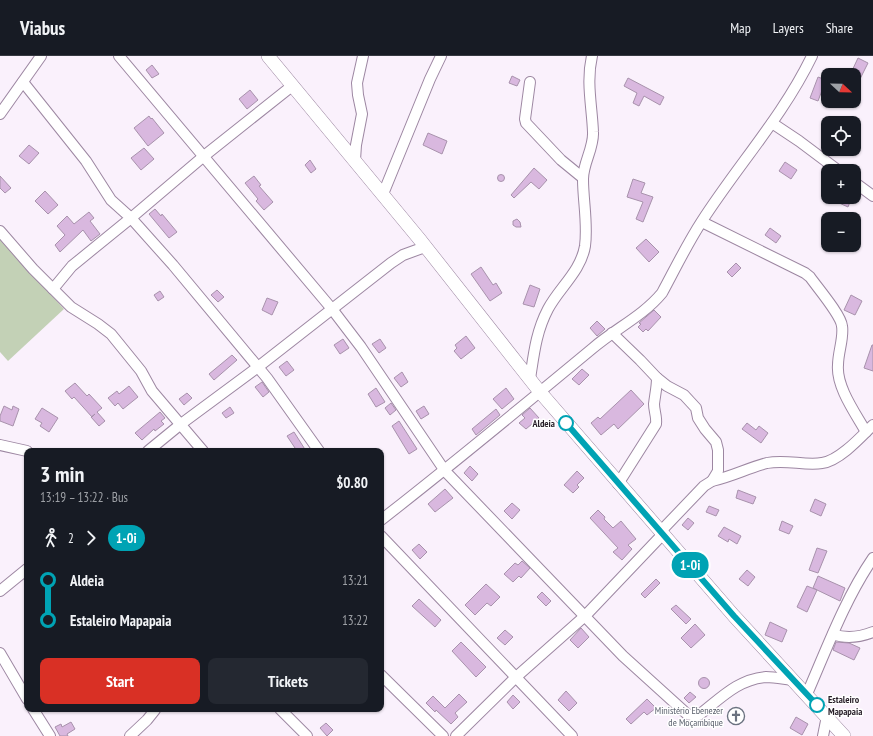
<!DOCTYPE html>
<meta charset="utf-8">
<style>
body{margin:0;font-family:"PT Sans Narrow",sans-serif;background:#242831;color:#f1f3f6;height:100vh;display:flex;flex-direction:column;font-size:15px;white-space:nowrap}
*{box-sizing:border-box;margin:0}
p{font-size:13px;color:#9ea1a6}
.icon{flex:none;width:22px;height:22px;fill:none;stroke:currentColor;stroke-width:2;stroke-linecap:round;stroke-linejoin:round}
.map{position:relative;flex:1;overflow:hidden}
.side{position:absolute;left:24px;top:392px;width:360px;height:264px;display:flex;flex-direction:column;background:#171b24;border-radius:8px;box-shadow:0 1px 3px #0004}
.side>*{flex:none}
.badge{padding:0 8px;border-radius:13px;font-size:14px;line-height:26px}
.needle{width:26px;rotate:112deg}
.fabs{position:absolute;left:821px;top:12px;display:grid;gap:8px}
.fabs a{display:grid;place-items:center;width:40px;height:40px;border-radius:8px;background:#171b24;box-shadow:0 1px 3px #0004;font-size:20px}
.map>.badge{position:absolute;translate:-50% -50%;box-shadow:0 0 0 2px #fff}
.legs{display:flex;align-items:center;gap:6px;height:44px;padding:0 16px;font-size:13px}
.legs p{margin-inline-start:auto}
.summary{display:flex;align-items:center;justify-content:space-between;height:68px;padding:0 16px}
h1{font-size:22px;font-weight:800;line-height:30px}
.action{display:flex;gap:8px;margin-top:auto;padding:8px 16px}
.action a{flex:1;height:46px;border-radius:8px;background:#d93025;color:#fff;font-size:16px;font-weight:800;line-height:46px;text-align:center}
.action a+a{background:#242831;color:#f1f3f6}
ul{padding:0 16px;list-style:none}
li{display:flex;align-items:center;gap:14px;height:40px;font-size:15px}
li i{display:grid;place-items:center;width:6px;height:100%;margin:0 5px;background:currentColor}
li i::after{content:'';width:10px;height:10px;margin:-5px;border:3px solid;border-radius:50%;background:#171b24}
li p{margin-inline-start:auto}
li:first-child i{background:linear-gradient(#0000 50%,currentColor 0)}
li:last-child i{background:linear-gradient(currentColor 50%,#0000 0)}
header{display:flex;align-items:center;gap:24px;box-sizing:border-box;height:56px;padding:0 20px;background:#171b24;border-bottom:1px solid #363941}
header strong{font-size:19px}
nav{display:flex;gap:22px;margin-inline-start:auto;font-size:14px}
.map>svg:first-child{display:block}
</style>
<header>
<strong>Viabus</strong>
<nav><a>Map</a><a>Layers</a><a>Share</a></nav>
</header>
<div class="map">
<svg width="873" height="680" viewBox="0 0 873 680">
<rect width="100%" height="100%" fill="#faf1fc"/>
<polygon fill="#c3d1b6" points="0,183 64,253 8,305 0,296"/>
<g fill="#d9b8df" stroke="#a892ac">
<polygon points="858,2 868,7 859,25 854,23 854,19 850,19"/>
<polygon points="152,9 159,18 152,22 146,14"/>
<polygon points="512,20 520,24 517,30 509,27"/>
<polygon points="818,21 826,24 818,45 810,42"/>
<polygon points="628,22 664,41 660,49 644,40 639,50 633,47 637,37 624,30"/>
<polygon points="250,34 258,44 247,53 239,43"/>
<polygon points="149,60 151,63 152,62 164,77 148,90 134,72"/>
<polygon points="428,77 447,85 442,98 423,89"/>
<polygon points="29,89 39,97 29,108 19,100"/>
<polygon points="144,92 154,103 141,114 131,102"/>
<polygon points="310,104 316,113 311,117 305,109"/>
<polygon points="785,106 797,114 791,123 779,115"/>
<polygon points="534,112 547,124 539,133 531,126 514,142 511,139"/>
<circle cx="501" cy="122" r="3.5"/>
<polygon points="0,120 11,132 5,137 0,132"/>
<polygon points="254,120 261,129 259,130 273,146 264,154 256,145 258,143 245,127"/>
<polygon points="633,123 645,127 641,137 653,141 643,166 636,163 643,146 627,141"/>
<polygon points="45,135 58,149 48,158 35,145"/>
<polygon points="826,141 852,141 848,151"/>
<polygon points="155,153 161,160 162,158 177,176 169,182 149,158"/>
<polygon points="89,156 94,162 90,165 100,178 91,185 83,174 60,196 55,189 65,179 57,170 67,160 74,168"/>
<polygon points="517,163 520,166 521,171 516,171 513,169 513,165"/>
<polygon points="770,172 781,180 776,187 765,179"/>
<polygon points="646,183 659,196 649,206 636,192"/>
<polygon points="736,207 741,212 732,221 727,216"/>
<polygon points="481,211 493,229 496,227 502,237 490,245 471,218"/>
<polygon points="530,229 540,233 534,251 523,248"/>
<polygon points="217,234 224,241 218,246 211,239"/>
<polygon points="160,235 164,241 158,245 154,239"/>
<polygon points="851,239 862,245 855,259 844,254"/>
<polygon points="267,242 278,246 272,259 262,254"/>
<polygon points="654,254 661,261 648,275 646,273 643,276 638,271 641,268 639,267"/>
<polygon points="597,265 605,273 597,280 590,272"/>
<polygon points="466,280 475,292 461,303 454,295 457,292 455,289"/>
<polygon points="343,283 349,292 340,298 334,289"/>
<polygon points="380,283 386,292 379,297 372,288"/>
<polygon points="872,289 873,289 873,315 864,312"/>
<polygon points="232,299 237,304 214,324 209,318"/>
<polygon points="287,305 294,314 286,320 279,311"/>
<polygon points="582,313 589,319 579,329 572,323"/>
<polygon points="402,316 408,326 401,331 394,322"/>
<polygon points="262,326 269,336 263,341 255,331"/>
<polygon points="75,327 87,340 89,338 102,352 97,356 105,365 99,370 91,361 95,358 92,361 74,341 72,343 65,335"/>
<polygon points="129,330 138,341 123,353 118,347 115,350 108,342 117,335 119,338"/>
<polygon points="376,332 385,346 376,351 368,338"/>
<polygon points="506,332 514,343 502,353 493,343"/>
<polygon points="631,334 644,348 618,373 614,368 601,379 591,367 598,361 600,363"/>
<polygon points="187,337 192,342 184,349 179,343"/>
<polygon points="391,347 396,354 390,359 385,352"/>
<polygon points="4,350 12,354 13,350 19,353 13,370 0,365 0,360"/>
<polygon points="424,350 429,358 421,363 416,355"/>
<polygon points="230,351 234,357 226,362 222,357"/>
<polygon points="42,352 58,362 49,376 40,370 42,367 35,363"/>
<polygon points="530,352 539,362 526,373 519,367 525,362 522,359"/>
<polygon points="496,353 500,359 476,379 472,373"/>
<polygon points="160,356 165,362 161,365 164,368 155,375 154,373 142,384 135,377"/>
<polygon points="399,365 417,393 409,398 392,370"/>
<polygon points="747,367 756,374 759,370 768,377 761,387 742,373"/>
<polygon points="294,376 306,395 297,395 287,380"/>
<polygon points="470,410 478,418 472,425 464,417"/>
<polygon points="577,415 584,422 577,429 579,431 573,437 564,429"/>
<polygon points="445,433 453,442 435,456 428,448"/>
<polygon points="738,434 756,441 753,448 736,442"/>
<polygon points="815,443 826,448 821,460 810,455"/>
<polygon points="512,447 520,454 512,463 504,455"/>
<polygon points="709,450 719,454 716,460 706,456"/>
<polygon points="598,454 605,461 604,463 613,472 621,465 636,483 628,489 632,493 622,504 613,496 618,492 590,462"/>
<polygon points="688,462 694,467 688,474 682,469"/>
<polygon points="782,465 793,470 789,478 779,474"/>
<polygon points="724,471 741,480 737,488 729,483 728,486 718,480"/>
<polygon points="419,488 427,496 420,503 412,494"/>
<polygon points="817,492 827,495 818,517 809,514"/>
<polygon points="522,505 530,512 521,522 519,520 513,526 504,518 515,507 518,509"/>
<polygon points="747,514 755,521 748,530 739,523"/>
<polygon points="818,520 845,532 840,545 813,532"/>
<polygon points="656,523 660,527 645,542 641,538"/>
<polygon points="486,528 500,541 491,550 487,547 475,559 465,549"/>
<polygon points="807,530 817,534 807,556 797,551"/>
<polygon points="542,536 551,545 546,550 537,541"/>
<polygon points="419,543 441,564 435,571 412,550"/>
<polygon points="676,549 691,563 686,568 671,553"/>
<polygon points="770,566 787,574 782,586 765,579"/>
<polygon points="695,568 705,579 691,592 681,582"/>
<polygon points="581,572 589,581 578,592 570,584"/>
<polygon points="505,574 513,581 505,589 497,582"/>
<polygon points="461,586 486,611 476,621 452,595"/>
<polygon points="836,586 849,587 860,592 854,604 833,594"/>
<circle cx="704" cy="627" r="5.5"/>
<polygon points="566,635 577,647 569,655 558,644"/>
<polygon points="690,636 696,641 689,647 684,642"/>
<polygon points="459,638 467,646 455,657 458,661 451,668 436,654 435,656 426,647 433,640 445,652"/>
<polygon points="513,639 520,646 513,653 507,646"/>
<polygon points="647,643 656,652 647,659 644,656 631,668 626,663"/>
<polygon points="796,661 808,668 802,679 790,672"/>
<polygon points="71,666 75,673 67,678 68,680 60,680 55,671 61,668 62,671"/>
<polygon points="326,667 333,674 327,680 320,672"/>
</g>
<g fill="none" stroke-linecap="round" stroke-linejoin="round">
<g stroke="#9d87a2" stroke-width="12">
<g id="minor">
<path d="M119,0l213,253 29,38 84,124 178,185 64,58 8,2 4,-1c21,-16 39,-36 67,-38 9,0 18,2 27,3"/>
<polyline points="23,26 86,105 111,144 131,162 72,210 53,233"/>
<polyline points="530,26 525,63 526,67 561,104 583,122"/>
<polyline points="292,30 204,100 131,162 173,209 267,322 319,395"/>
<polyline points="0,58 41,0"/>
<polyline points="772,67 799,85 839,115"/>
<polyline points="355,104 356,89 362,58 358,39 357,27 363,0"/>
<polyline points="854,126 873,140"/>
<polyline points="383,138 430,23 441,0"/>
<path d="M702,166l103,51 5,4c7,10 31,38 32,49 2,12 -4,26 -4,39 -2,22 18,49 28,67"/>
<polyline points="0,175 33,213 71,251 98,268 111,278 141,315 152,335 203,395"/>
<polyline points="612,277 640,304 657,322 667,330 684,339 696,352 698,362 705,373 716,386 718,394 718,415 712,425"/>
<path d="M530,323c4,-26 6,-47 18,-70 11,-21 33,-38 37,-63 3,-22 -2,-45 -2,-67 0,-16 11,-31 10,-47 -1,-26 -7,-50 -1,-76"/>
<polyline points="0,389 27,395"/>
<polyline points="148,395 181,368 258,311 391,207 403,199 425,191"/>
<path d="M618,428l38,-60c1,-7 -2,-13 -2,-20 1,-9 3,-17 3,-26"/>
<path d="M381,464c72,-56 142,-114 212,-172 22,-19 50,-32 69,-55 13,-24 25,-49 40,-72 36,-56 81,-105 110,-165"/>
<path d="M660,476l44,-46 8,-5c19,-4 36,-13 55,-18 19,-4 38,3 55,0 17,-2 39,-26 51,-38"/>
<polyline points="381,480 572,680"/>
<polyline points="0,535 27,513"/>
<path d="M833,578c13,5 27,3 40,-2"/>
<polyline points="0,597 27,643"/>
<polyline points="381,619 443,680"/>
<path d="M807,638c20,-46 38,-95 66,-136"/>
<polyline points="33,653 50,680"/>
<polyline points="280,653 307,680"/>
<polyline points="130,680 147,664 155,654"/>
<polyline points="456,680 515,622 585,560 663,478"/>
<polyline points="823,680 827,660"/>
</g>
</g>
<g stroke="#9d87a2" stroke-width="14">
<polyline id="tertiary" points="268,0 421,185 540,336 734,560 844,680"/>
</g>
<use href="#minor" stroke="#fff" stroke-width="10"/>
<use href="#tertiary" stroke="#fff" stroke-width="13"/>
</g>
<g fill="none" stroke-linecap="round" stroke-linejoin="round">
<g stroke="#fff" stroke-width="9">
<polyline id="line-1" points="566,367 734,560 817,649"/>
</g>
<use href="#line-1" stroke="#00a3b4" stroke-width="6"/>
</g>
<defs>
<g id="church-ring" transform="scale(0.9)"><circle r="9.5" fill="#fff" stroke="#6b7280" stroke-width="1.5"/><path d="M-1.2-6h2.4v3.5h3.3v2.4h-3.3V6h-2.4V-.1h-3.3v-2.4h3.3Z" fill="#6b7280"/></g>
</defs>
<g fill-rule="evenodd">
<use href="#church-ring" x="736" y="660"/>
</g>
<g fill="#fff" stroke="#00a3b4" stroke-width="2">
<circle cx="566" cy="367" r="7"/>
<circle cx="817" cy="649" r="7"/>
</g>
<g text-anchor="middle" stroke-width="3" stroke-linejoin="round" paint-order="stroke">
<g font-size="10" font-weight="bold" fill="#261d27" stroke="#fff" text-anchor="end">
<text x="555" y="371">Aldeia</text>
<text x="828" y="647" text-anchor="start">Estaleiro<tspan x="828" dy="12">Mapapaia</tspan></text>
</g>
<g font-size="10" fill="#5b616d" stroke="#fff" text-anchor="end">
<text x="723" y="658">Ministério Ebenezer<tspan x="723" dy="12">de Moçambique</tspan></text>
</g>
</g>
</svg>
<div class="fabs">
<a><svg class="needle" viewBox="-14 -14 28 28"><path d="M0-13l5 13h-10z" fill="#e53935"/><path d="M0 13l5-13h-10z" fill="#9ea1a6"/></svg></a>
<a><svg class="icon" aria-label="locate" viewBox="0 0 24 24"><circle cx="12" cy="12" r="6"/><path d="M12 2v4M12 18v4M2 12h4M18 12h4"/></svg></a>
<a>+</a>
<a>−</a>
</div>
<b class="badge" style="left:690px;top:509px;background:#00a3b4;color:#fff">1-0i</b>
<section class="side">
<div class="summary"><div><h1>3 min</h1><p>13:19 – 13:22 · Bus</p></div><b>$0.80</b></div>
<div class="legs"><svg class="icon" aria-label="walk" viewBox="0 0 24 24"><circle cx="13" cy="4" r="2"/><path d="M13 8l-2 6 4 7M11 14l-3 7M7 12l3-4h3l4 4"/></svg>2<svg class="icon" aria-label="forward" viewBox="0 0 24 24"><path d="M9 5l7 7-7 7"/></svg><b class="badge" style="background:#00a3b4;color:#fff">1-0i</b></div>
<ul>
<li><i style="color:#00a3b4"></i><b>Aldeia</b><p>13:21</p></li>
<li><i style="color:#00a3b4"></i><b>Estaleiro Mapapaia</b><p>13:22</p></li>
</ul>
<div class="action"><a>Start</a><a>Tickets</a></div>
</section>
</div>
